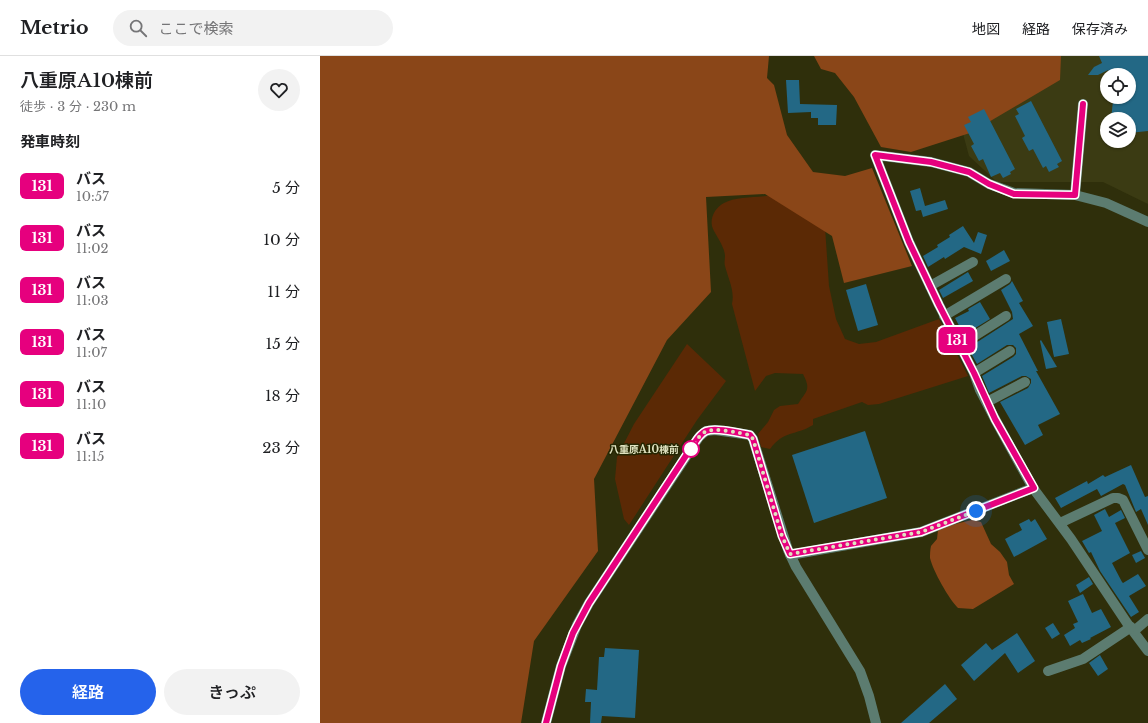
<!DOCTYPE html>
<html lang="ja">
<meta charset="utf-8">
<style>
body{margin:0;font-family:"Libre Baskerville","Noto Sans JP",serif;background:#f2f2f2;color:#202124;height:100vh;display:flex;flex-direction:column;font-size:15px;white-space:nowrap}
*{box-sizing:border-box;margin:0}
p{font-size:13px;color:#757577}
.icon{flex:none;width:22px;height:22px;fill:none;stroke:currentColor;stroke-width:2;stroke-linecap:round;stroke-linejoin:round}
.map{position:relative;flex:1;overflow:hidden}
.sheet{display:flex;flex-direction:column;background:#fff;width:320px}
.sheet>*{flex:none}
.badge{padding:0 8px;border-radius:6px;font-size:14px;line-height:26px}
.controls{position:absolute;left:780px;top:12px;display:grid;gap:8px}
.controls a{display:grid;place-items:center;width:36px;height:36px;border-radius:50%;background:#fff;box-shadow:0 1px 3px #0004;font-size:20px}
.you{position:absolute;width:20px;height:20px;margin:-10px;border:3px solid #fff;border-radius:50%;background:#1a73e8;box-shadow:0 0 0 6px #1a73e833}
.map>.badge{position:absolute;translate:-50% -50%;box-shadow:0 0 0 2px #fff}
h2{padding:0 20px;font-size:15px;line-height:36px}
.round{display:grid;place-items:center;flex:none;width:42px;height:42px;border-radius:21px;background:#f2f2f2}
.summary{display:flex;align-items:center;justify-content:space-between;height:68px;padding:0 20px}
h1{font-size:19px;font-weight:600;line-height:30px}
.primary-button{display:flex;gap:8px;margin-top:auto;padding:8px 20px}
.primary-button a{flex:1;height:46px;border-radius:24px;background:#2563eb;color:#fff;font-size:16px;font-weight:600;line-height:46px;text-align:center}
.primary-button a+a{background:#f2f2f2;color:#202124}
ul{padding:0;list-style:none}
li{display:flex;align-items:center;gap:12px;height:52px;padding:0 20px}
li div{flex:1}
li b{display:block;font-size:15px}
li em{font-style:normal}
li .badge{min-width:44px;font-weight:700;text-align:center}
header{display:flex;align-items:center;gap:24px;box-sizing:border-box;height:56px;padding:0 20px;background:#fff;border-bottom:1px solid #e0e0e0}
header strong{font-size:19px}
nav{display:flex;gap:22px;margin-inline-start:auto;font-size:14px}
.search{width:280px;height:36px;background:#f2f2f2;display:flex;align-items:center;gap:10px;box-sizing:border-box;padding:0 14px;border-radius:22px;color:#757577;font-size:15px}
main{display:flex;flex:1;min-height:0}
.map>svg:first-child{display:block}
</style>
<header>
<strong>Metrio</strong>
<div class="search"><svg class="icon" aria-label="search" viewBox="0 0 24 24"><circle cx="10" cy="10" r="6"/><path d="M15 15l6 6"/></svg>ここで検索</div>
<nav><a>地図</a><a>経路</a><a>保存済み</a></nav>
</header>
<main>
<section class="sheet">
<div class="summary"><div><h1>八重原A10棟前</h1><p>徒歩 · 3 分 · 230 m</p></div><a class="round"><svg class="icon" aria-label="heart" viewBox="0 0 24 24"><path d="M12 20l-8-8c-3-5 5-10 8-4 3-6 11-1 8 4z"/></svg></a></div>
<h2>発車時刻</h2>
<ul>
<li><span class="badge" style="background:#e6007e;color:#fff">131</span><div><b>バス</b><p>10:57</p></div><em>5 分</em></li>
<li><span class="badge" style="background:#e6007e;color:#fff">131</span><div><b>バス</b><p>11:02</p></div><em>10 分</em></li>
<li><span class="badge" style="background:#e6007e;color:#fff">131</span><div><b>バス</b><p>11:03</p></div><em>11 分</em></li>
<li><span class="badge" style="background:#e6007e;color:#fff">131</span><div><b>バス</b><p>11:07</p></div><em>15 分</em></li>
<li><span class="badge" style="background:#e6007e;color:#fff">131</span><div><b>バス</b><p>11:10</p></div><em>18 分</em></li>
<li><span class="badge" style="background:#e6007e;color:#fff">131</span><div><b>バス</b><p>11:15</p></div><em>23 分</em></li>
</ul>
<div class="primary-button"><a>経路</a><a>きっぷ</a></div>
</section>
<div class="map">
<svg width="828" height="667" viewBox="0 0 828 667">
<rect width="100%" height="100%" fill="#2f2f0b"/>
<path fill="#3b3b13" fill-rule="evenodd" d="M717,0h111v148l-45,-22h-106l-28,-26 -14,-52zM787,19h22v22h-22zM787,63h22v22h-22z"/>
<g fill="#5b2905">
<path d="M453,139l52,32 4,59 7,33 9,20 14,5 17,-2 63,-23 29,57 -89,28 -11,1 -6,-3 -49,17v6c-18,11 -29,5 -43,24l-9,-2 -3,-13 10,-12 6,-12 6,-4 18,-2c9,-14 13,-14 5,-30l-28,-1 -9,3 -11,15 -23,-87c3,-13 -4,-26 -7,-38 -1,-4 0,-6 0,-10 0,-2 -1,-6 -2,-8 -2,-6 -6,-11 -9,-17 -6,-10 0,-23 10,-28 12,-7 34,-5 49,-8z"/>
<polygon points="367,288 406,325 377,364 309,469 304,463 295,423 297,401 314,368"/>
</g>
<g fill="#8a4618">
<polygon points="0,0 449,0 447,22 454,29 467,79 493,116 525,120 552,112 592,210 524,227 512,180 445,138 386,141 391,236 347,284 274,423 278,495 214,585 201,667 0,667"/>
<polygon points="494,0 741,0 740,24 650,77 591,96 561,91 534,41 515,17 501,13"/>
<path d="M652,464l9,2 10,22 9,8 7,10 2,13 5,9 -41,25 -15,-1c-9,-9 -25,-37 -28,-50 0,-3 0,-8 1,-12l6,-7 1,-9 13,-5z"/>
</g>
<g fill="#236885">
<polygon points="779,0 828,0 828,75 809,77 809,63 791,63 793,45 796,41 809,41 809,19 791,19 788,14 778,19 768,19 774,11 782,7"/>
<polygon points="466,24 479,24 480,48 517,49 516,69 498,69 498,62 491,62 491,56 468,57"/>
<polygon points="711,45 742,105 737,108 739,111 729,116 726,110 723,112 713,93 709,95 702,82 705,80 695,60 699,58 696,53"/>
<polygon points="664,53 695,113 690,116 691,118 683,122 680,117 671,121 663,103 659,105 651,90 654,88 644,69 651,66 648,61"/>
<polygon points="600,132 605,150 625,144 628,153 603,161 601,154 596,155 590,135"/>
<polygon points="643,170 654,187 658,176 667,179 661,198 644,191 625,203 624,201 608,211 603,200 618,191 617,189 630,181 629,179"/>
<polygon points="684,194 690,205 671,215 666,205"/>
<polygon points="648,216 653,225 623,242 619,234"/>
<polygon points="692,225 703,245 699,247 713,270 699,278 718,315 716,315 740,358 718,369 723,379 705,389 680,346 708,332 711,327 711,323 706,320 702,320 669,337 662,320 693,301 696,298 696,292 693,289 687,289 657,308 648,292 693,263 692,256 681,234 690,228"/>
<polygon points="546,228 558,269 538,275 526,234"/>
<polygon points="660,246 670,263 644,279 635,262 649,255 648,253"/>
<polygon points="741,263 749,298 734,301 727,266"/>
<polygon points="721,284 737,311 726,313 720,285"/>
<polygon points="545,375 567,442 494,467 472,399"/>
<polygon points="811,409 825,441 828,440 828,469 821,453 816,456 805,429 803,428 781,440 777,433 741,452 735,442 767,425 768,428 783,419 785,421"/>
<polygon points="785,453 789,461 801,454 805,462 795,467 810,497 792,507 802,526 803,527 818,518 826,530 809,540 819,556 811,561 780,515 771,496 769,497 762,485 782,475 774,459"/>
<polygon points="709,463 711,466 715,463 727,483 694,501 685,483 702,474 699,468"/>
<polygon points="821,495 825,502 816,507 812,499"/>
<polygon points="769,521 773,528 760,537 756,529"/>
<polygon points="763,538 772,557 781,553 791,571 770,582 771,583 762,587 760,584 750,590 744,579 755,572 753,568 758,566 748,545"/>
<polygon points="733,567 740,578 732,583 725,572"/>
<polygon points="697,577 715,605 698,617 685,597 654,625 641,609 666,587 672,594"/>
<polygon points="285,592 319,594 315,662 282,660 281,667 270,667 271,646 265,646 266,633 277,634 279,601 284,601"/>
<polygon points="780,599 788,613 778,620 769,607"/>
<polygon points="625,628 637,643 609,667 581,667"/>
</g>
<g fill="none" stroke-linecap="round" stroke-linejoin="round">
<g stroke="#5c7c70" stroke-width="10">
<polyline points="755,139 763,48"/>
<polyline points="828,166 786,147 755,139 694,137 669,128 649,116 611,106 555,99 589,186 619,249 654,317 660,334 675,363 713,432 751,483 807,567 828,595"/>
<polyline points="610,230 653,206"/>
<polyline points="624,260 686,223"/>
<polyline points="640,289 686,260"/>
<polyline points="654,317 690,295"/>
<polyline points="667,346 705,326"/>
<polyline points="740,467 793,442 798,442 803,444 828,494"/>
<polyline points="470,499 601,476 713,432"/>
<polyline points="814,575 828,563"/>
<polyline points="728,615 763,603 811,571"/>
<polyline points="226,667 241,610 257,569 269,547 379,381 386,375 395,374 430,379 433,383 468,494 476,511 540,615 549,640 556,667"/>
</g>
</g>
<g fill="none" stroke-linecap="round" stroke-linejoin="round">
<g stroke="#fff" stroke-width="9">
<path id="line" d="M226,667l15,-57 12,-33 16,-30 102,-155c4,-5 8,-14 15,-17 9,-4 33,2 44,4l3,4 29,97 8,18 131,-22 113,-44 -39,-69 -21,-46 -35,-68 -30,-63 -34,-87 56,7 38,10 20,12 25,10 61,1 8,-91"/>
</g>
<use href="#line" stroke="#e6007e" stroke-width="6"/>
<path stroke="#e0e2c0" stroke-width="4" stroke-dasharray="0 7.2" d="M371,393c4,-6 8,-14 14,-17 10,-5 34,1 45,3l3,4 29,97 8,18 131,-22 55,-21"/>
</g>
<circle fill="#fff" stroke="#e6007e" stroke-width="2" cx="371" cy="393" r="8"/>
<g text-anchor="middle" stroke-width="3" stroke-linejoin="round" paint-order="stroke">
<g font-size="10" font-weight="bold" fill="#e0e2c0" stroke="#252602" text-anchor="end">
<text x="359" y="397">八重原A10棟前</text>
</g>
</g>
</svg>
<div class="controls">
<a><svg class="icon" aria-label="locate" viewBox="0 0 24 24"><circle cx="12" cy="12" r="6"/><path d="M12 2v4M12 18v4M2 12h4M18 12h4"/></svg></a>
<a><svg class="icon" aria-label="layers" viewBox="0 0 24 24"><path d="M12 4l9 5-9 5-9-5zM3 14l9 5 9-5"/></svg></a>
</div>
<div class="you" style="left:656px;top:455px"></div>
<b class="badge" style="left:637px;top:284px;background:#e6007e;color:#fff">131</b>
</div>
</main>
